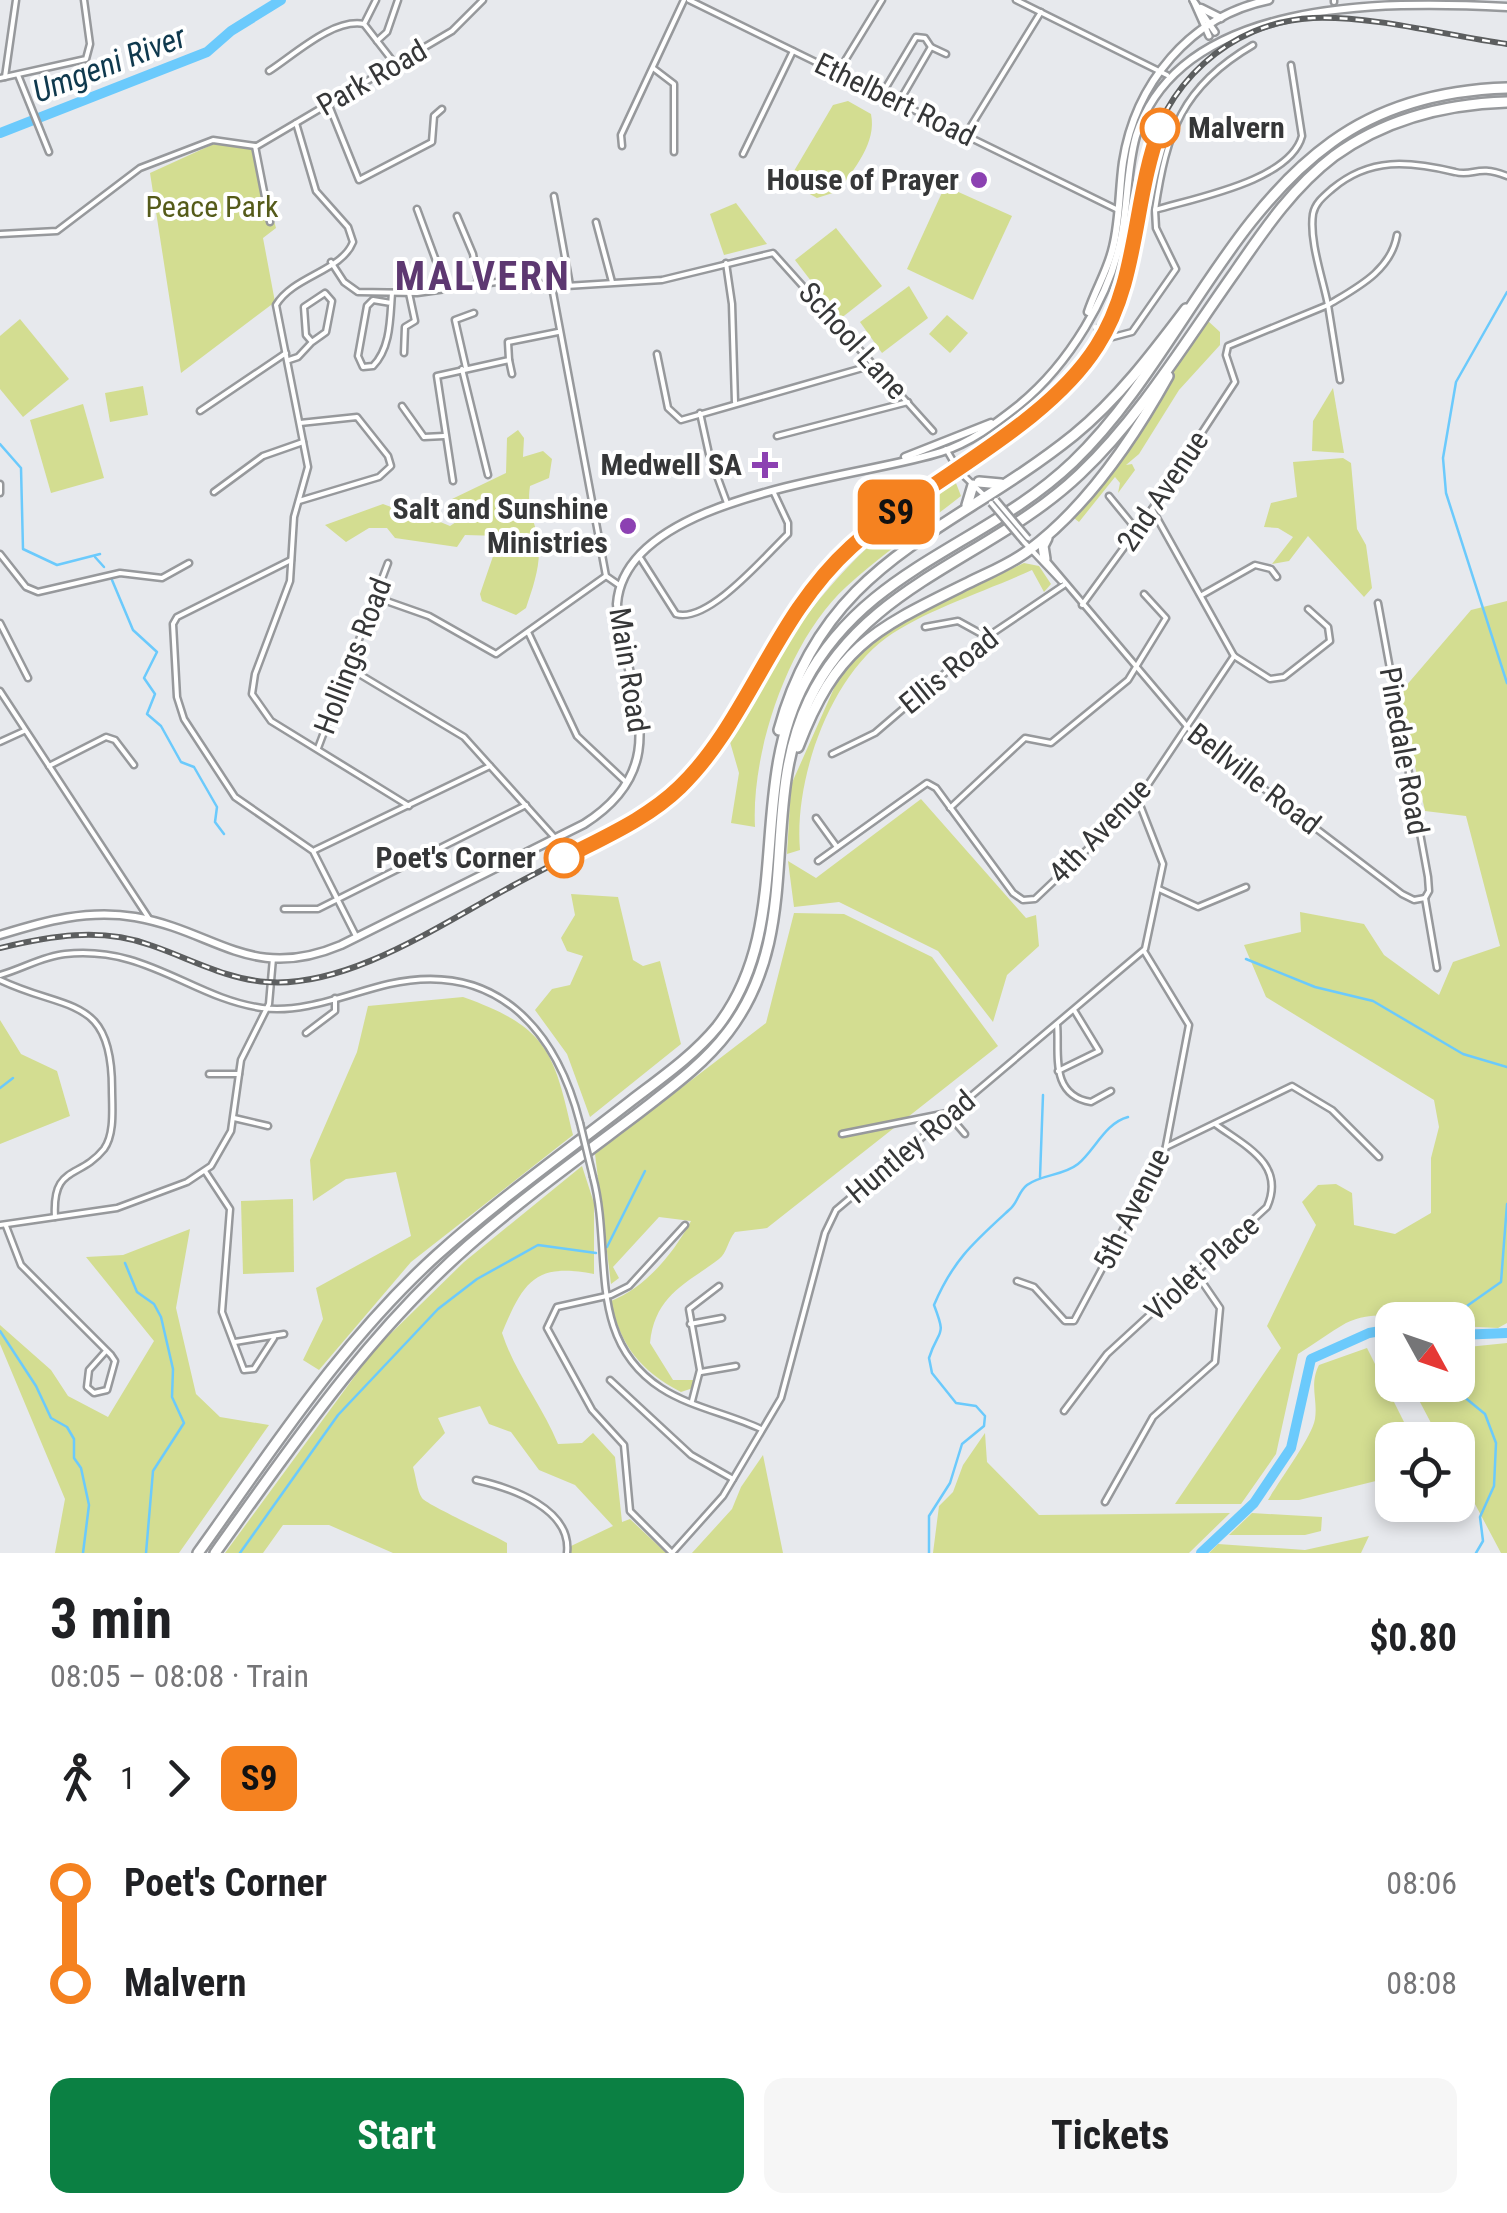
<!DOCTYPE html>
<meta charset="utf-8">
<style>
body{margin:0;font-family:"Roboto Condensed",sans-serif;background:#f6f6f6;color:#202124;height:100vh;display:flex;flex-direction:column;font-size:38px;white-space:nowrap}
*{box-sizing:border-box;margin:0}
p{font-size:32px;color:#757577}
.icon{flex:none;width:55px;height:55px;fill:none;stroke:currentColor;stroke-width:2;stroke-linecap:round;stroke-linejoin:round}
.map{position:relative;height:1553px;overflow:hidden}
.drawer{display:flex;flex-direction:column;background:#fff;flex:1}
.drawer>*{flex:none}
.badge{padding:0 20px;border-radius:15px;font-size:35px;line-height:65px}
.needle{width:65px;rotate:130deg}
.fabs{position:absolute;left:1375px;top:1302px;display:grid;gap:20px}
.fabs a{display:grid;place-items:center;width:100px;height:100px;border-radius:20px;background:#fff;box-shadow:0 5px 15px #0003;font-size:50px}
.map>.badge{position:absolute;translate:-50% -50%;box-shadow:0 0 0 5px #fff}
.legs{display:flex;align-items:center;gap:15px;height:110px;padding:0 50px;font-size:32px}
.legs p{margin-inline-start:auto}
.head{display:flex;align-items:center;justify-content:space-between;height:170px;padding:0 50px}
h1{font-size:55px;font-weight:700;line-height:75px}
.action{display:flex;gap:20px;margin-top:auto;padding:20px 50px}
.action a{flex:1;height:115px;border-radius:20px;background:#0b8043;color:#fff;font-size:40px;font-weight:700;line-height:115px;text-align:center}
.action a+a{background:#f6f6f6;color:#202124}
ul{padding:0 50px;list-style:none}
li{display:flex;align-items:center;gap:35px;height:100px;font-size:38px}
li i{display:grid;place-items:center;width:15px;height:100%;margin:0 12px;background:currentColor}
li i::after{content:'';width:25px;height:25px;margin:-12px;border:8px solid;border-radius:50%;background:#fff}
li p{margin-inline-start:auto}
li:first-child i{background:linear-gradient(#0000 50%,currentColor 0)}
li:last-child i{background:linear-gradient(currentColor 50%,#0000 0)}
.map>svg:first-child{display:block}
</style>
<div class="map">
<svg width="1507" height="1553" viewBox="0 0 1507 1553">
<rect width="100%" height="100%" fill="#e7e9ed"/>
<g fill="#d3dd91">
<path d="M848,101l23,13c6,29 -17,54 -32,77l-22,7 -11,-6 -12,-21 39,-66z"/>
<polygon points="218,142 254,148 276,228 263,238 275,302 181,373 150,173"/>
<polygon points="945,186 1012,216 973,300 907,269"/>
<polygon points="736,203 767,244 724,255 710,214"/>
<polygon points="836,228 882,286 840,319 795,260"/>
<polygon points="909,286 928,318 882,353 860,322"/>
<polygon points="947,315 968,333 950,353 929,334"/>
<polygon points="20,319 69,379 23,417 0,389 0,336"/>
<polygon points="1208,321 1220,332 1220,345 1179,390 1139,454 1126,465 1132,464 1135,470 1118,493 1120,483 1115,477 1079,522 1070,515"/>
<polygon points="143,386 148,415 110,422 105,393"/>
<polygon points="1333,388 1344,453 1312,451 1313,421"/>
<polygon points="83,404 104,478 51,493 30,420"/>
<path d="M518,430l6,8 -1,19 20,-6 9,8 -3,19 -19,8c-3,21 2,28 7,48 6,26 -3,50 -11,74l-10,7 -34,-14 -2,-7 20,-58 -35,-1 -8,12 -62,-9 -8,-10h-18l-23,14 -21,-17 58,-21c23,9 44,12 67,22l9,-6 -7,-21 54,-26 1,-35z"/>
<polygon points="1343,458 1351,463 1357,529 1366,545 1372,588 1364,597 1308,536 1289,561 1272,564 1293,537 1278,528 1264,527 1271,503 1297,497 1293,462"/>
<path d="M954,478l7,18c-38,30 -79,58 -115,91 -58,53 -95,165 -91,240l-24,-4 8,-50 -9,-31c56,-114 119,-192 224,-264z"/>
<path d="M1024,563l15,3 12,18 -7,8 -12,-22c-43,20 -109,41 -146,68 -58,43 -92,143 -86,212l-13,4 4,-69 52,-117 52,-44z"/>
<path d="M1507,601v722l-9,5 -40,-2v-6c-35,0 -80,-13 -112,3 -16,9 -32,21 -48,31l-22,100 -35,50h-66l106,-156 -14,-22 49,-101 -14,-23 16,-17 18,-1 16,9 2,32 41,9 36,-21v-55l8,-31 -5,-27 -168,-103 -22,-52 57,-13 -1,-20 64,12 20,31 55,40 14,-33 47,-16 -34,-130 -41,-5 -26,-117 72,-84z"/>
<polygon points="921,799 1026,918 1036,915 1039,946 1007,975 993,1022 938,951 839,902 794,907 788,861 816,878"/>
<polygon points="571,894 618,897 633,960 643,966 660,961 681,1044 590,1117 567,1054 535,1010 552,989 570,985 583,956 567,951 561,938 575,915"/>
<path d="M794,913l50,1 88,43 66,89 -231,182 -32,4c-7,8 -8,21 -16,27 -33,25 -64,36 -69,84l23,37h20v8l-12,4c-40,-21 -61,-46 -70,-91 35,-14 62,-47 80,-80l-32,-4 -46,50 6,11 -8,6 -16,-130 171,-131z"/>
<path d="M463,997c85,30 91,55 110,138l-162,127 -92,108 -16,-10 20,-41 -7,-31 95,-52 -15,-64 -50,7 -33,22 -3,-41 47,-108 11,-46z"/>
<polygon points="0,1020 21,1054 57,1071 70,1116 0,1144"/>
<path d="M582,1166l12,37v71c-58,-11 -70,6 -92,59 13,40 40,72 56,111l24,-1 11,-10 22,24 7,65 8,-3 36,34h-96l1,-7 42,-20 -38,-41 -36,-15 -28,-38 -22,-8 -9,-18 -42,12 7,15 -32,34c3,9 4,24 9,31 5,7 70,36 85,45v10h-114l-64,-28h-46l-20,28h-38l149,-203 90,-88z"/>
<polygon points="293,1199 294,1272 243,1274 241,1201"/>
<polygon points="190,1229 176,1308 196,1394 220,1417 269,1425 179,1553 55,1553 65,1499 0,1344 0,1325 51,1370 68,1396 108,1417 154,1341 86,1257 123,1255"/>
<polygon points="1507,1343 1507,1553 1501,1553 1458,1472 1458,1440 1440,1440 1411,1385 1458,1385 1458,1348"/>
<path d="M1367,1348l46,92h-21v37l-93,23h-31c11,-19 44,-63 47,-81 3,-20 -6,-34 4,-54z"/>
<polygon points="985,1433 987,1462 1039,1515 1230,1513 1189,1553 933,1553 939,1506 953,1492 963,1465"/>
<polygon points="763,1455 783,1553 692,1553 732,1509 741,1487"/>
<polygon points="1252,1513 1322,1517 1321,1531 1305,1535 1229,1535"/>
<polygon points="1369,1536 1361,1553 1209,1553 1218,1544 1305,1550"/>
</g>
<g fill="none" stroke-linecap="round" stroke-linejoin="round">
<g stroke="#6bcafc" stroke-width="2.5">
<polyline points="1507,292 1456,382 1443,458 1446,493 1507,683"/>
<polyline points="0,444 21,468 23,549 57,565 100,554"/>
<polyline points="95,557 104,567"/>
<polyline points="112,580 133,630 157,652 144,678 155,694 147,714 161,726 181,762 194,767 217,807 215,822 224,834"/>
<polyline points="1246,959 1315,987 1373,1001 1463,1054 1507,1067"/>
<polyline points="0,1088 13,1078"/>
<polyline points="1040,1177 1043,1095"/>
<polyline points="607,1247 645,1171"/>
<polyline points="125,1263 137,1292 154,1304 161,1317 173,1369 172,1397 184,1423 153,1471 146,1553"/>
<polyline points="1447,1320 1501,1282 1507,1204"/>
<polyline points="0,1331 36,1386 51,1418 67,1427 74,1439 74,1458 81,1468 89,1505 83,1553"/>
<polyline points="1458,1374 1463,1396 1485,1414 1496,1443 1494,1486 1480,1517 1483,1541 1476,1553"/>
<polyline points="240,1553 338,1415 438,1309 477,1279 538,1245 596,1253"/>
<path d="M929,1553v-37l21,-33 12,-39 22,-18 1,-10 -9,-10 -20,-3 -24,-30 -3,-15c10,-31 18,-19 5,-53 19,-45 40,-63 75,-95 9,-7 9,-18 18,-25 15,-11 36,-9 51,-21 17,-14 27,-41 50,-47"/>
</g>
<g stroke="#6bcafc" stroke-width="10">
<polyline points="0,133 207,52 231,31 281,0"/>
<polyline points="1458,1335 1507,1333"/>
<polyline points="1201,1553 1254,1503 1291,1448 1311,1359 1369,1333 1392,1329"/>
</g>
<g stroke="#97999c" stroke-width="9">
<g id="minor">
<polyline points="376,0 364,24 395,64"/>
<polyline points="689,0 1116,209"/>
<polyline points="1016,0 1167,75"/>
<polyline points="1334,0 1334,2"/>
<polyline points="377,41 387,32 398,0"/>
<polyline points="653,68 674,84 674,152"/>
<path d="M269,71c25,-16 64,-53 95,-47"/>
<polyline points="838,72 882,0"/>
<polyline points="18,75 49,152"/>
<polyline points="5,77 16,0"/>
<polyline points="0,78 86,59 90,44 84,0"/>
<polyline points="882,94 916,37 925,38 931,47"/>
<polyline points="899,102 931,47 946,54"/>
<polyline points="328,103 359,180 432,142 434,116 442,109"/>
<path d="M296,123l20,68 32,36 5,15c-11,29 -60,34 -77,63l32,162 -14,50 -4,64 -35,93 -3,20 19,27 138,85"/>
<polyline points="966,134 1041,12"/>
<polyline points="255,146 270,222"/>
<polyline points="257,146 452,31 483,0"/>
<polyline points="622,146 621,135 684,0"/>
<polyline points="743,154 793,51"/>
<polyline points="554,196 570,285"/>
<polyline points="417,209 446,288"/>
<path d="M1155,210c12,-78 26,-123 98,-165"/>
<polyline points="457,216 473,254 478,282"/>
<polyline points="596,222 612,282"/>
<polyline points="0,234 57,231 140,168 213,140 255,146"/>
<polyline points="331,262 344,282 358,292 417,293 504,281 566,286 662,280 773,253 933,431"/>
<polyline points="726,263 732,304 735,402"/>
<polyline points="552,287 606,576 619,585"/>
<path d="M391,303l-18,-3 -6,6 -9,50 5,11 10,-1c18,-18 17,-48 19,-73"/>
<path d="M1113,337l19,-5 44,-63 -20,-41 -1,-18c39,-12 135,-29 147,-74l-11,-71"/>
<polyline points="404,353 405,327 415,321 409,293"/>
<polyline points="657,354 668,408 681,420 873,365"/>
<polyline points="289,360 298,357 312,342 306,335 304,307 325,293 332,301 326,332 312,342"/>
<polyline points="509,360 512,374"/>
<polyline points="466,368 455,320 474,313"/>
<polyline points="462,369 488,475"/>
<path d="M1340,380l-12,-75c28,-17 63,-34 69,-70"/>
<polyline points="402,406 424,437 444,436"/>
<polyline points="200,411 286,353"/>
<polyline points="700,413 709,454 727,503"/>
<polyline points="777,436 908,402"/>
<polyline points="946,449 956,466"/>
<polyline points="960,472 985,496"/>
<polyline points="453,481 437,376 509,360 508,342 558,332"/>
<polyline points="0,484 0,493"/>
<polyline points="214,492 263,456 303,442"/>
<polyline points="1109,496 1136,529"/>
<polyline points="299,501 379,477 391,466 388,456 357,417 300,423"/>
<polyline points="1152,509 1234,656"/>
<polyline points="1024,542 1061,581"/>
<polyline points="0,554 26,587 38,592 120,573 162,578 189,563"/>
<path d="M641,559l35,55c32,10 89,-58 112,-80v-11l-15,-32"/>
<polyline points="291,560 177,617 173,624 177,697 184,719 235,797 313,851 356,936"/>
<polyline points="1047,561 1196,737 1402,894 1414,900 1425,898"/>
<polyline points="1202,595 1255,565 1271,569 1277,577"/>
<polyline points="375,597 429,616 496,654 606,576"/>
<polyline points="1378,603 1428,877 1429,891 1425,898"/>
<path d="M1082,605l70,-96 83,-127 -9,-27 2,-9 100,-41c-5,-26 -19,-64 -15,-91 2,-11 11,-18 19,-25 38,-32 77,-28 123,-17 19,5 22,-8 52,4"/>
<polyline points="0,623 28,678"/>
<polyline points="925,627 958,621 987,637"/>
<polyline points="528,632 577,736 627,783"/>
<polyline points="1234,656 1270,679 1284,677 1330,641 1328,627 1308,609"/>
<polyline points="349,668 464,737 555,838"/>
<polyline points="0,691 150,920"/>
<polyline points="0,742 24,731"/>
<polyline points="318,748 388,563"/>
<polyline points="832,754 875,733 987,637 1064,585"/>
<polyline points="49,766 106,737 115,740 134,765"/>
<polyline points="950,808 1025,738 1051,743 1128,680 1166,618 1144,594"/>
<polyline points="816,818 837,847"/>
<polyline points="315,850 490,766"/>
<polyline points="818,861 927,783 936,788 1013,893 1023,900 1035,899 1135,804 1234,656"/>
<polyline points="1159,889 1198,907 1246,887"/>
<polyline points="1425,898 1437,968"/>
<polyline points="284,909 318,909 526,805"/>
<path d="M0,975c22,-6 43,-19 65,-21 81,-9 127,44 197,54 41,6 88,-15 127,-24 107,-24 167,45 191,139"/>
<path d="M0,980c67,32 112,14 112,109 0,18 3,45 -8,60 -25,31 -52,15 -49,68"/>
<path d="M1057,1024c3,26 -9,71 34,78l20,-11"/>
<polyline points="306,1033 335,1011 335,998"/>
<polyline points="1058,1071 1099,1051 1074,1010"/>
<polyline points="209,1074 239,1074"/>
<polyline points="234,1118 268,1126"/>
<polyline points="842,1134 947,1113 965,1134"/>
<polyline points="1166,1147 1292,1086 1332,1110 1379,1157"/>
<polyline points="205,1171 230,1209 222,1312 244,1370 254,1369 274,1338"/>
<path d="M593,1177c20,75 -8,161 68,211 29,19 68,26 100,41"/>
<polyline points="0,1225 117,1208 187,1182 211,1166 231,1131 241,1060 269,1004 273,958"/>
<polyline points="6,1226 21,1265 111,1355 115,1361 107,1390 94,1393 87,1387 89,1370 106,1351"/>
<polyline points="1017,1281 1034,1287 1065,1321 1074,1321 1165,1151 1189,1025 1144,951"/>
<polyline points="690,1324 722,1318"/>
<polyline points="235,1342 284,1334"/>
<polyline points="701,1372 736,1366"/>
<polyline points="610,1380 691,1455 733,1479"/>
<polyline points="692,1401 700,1370 689,1309 719,1286"/>
<path d="M1064,1411l43,-57 160,-147c19,-43 -22,-61 -52,-83"/>
<path d="M476,1480c36,8 96,29 91,73"/>
<polyline points="1105,1502 1153,1417 1215,1362 1220,1308 1196,1273"/>
<polyline points="672,1553 723,1496 781,1398 825,1233 836,1210 1145,949 1163,864 1138,800"/>
<polyline points="672,1553 630,1511 624,1445 592,1410 547,1328 557,1307 611,1295 629,1286 685,1225"/>
</g>
</g>
<g stroke="#97999c" stroke-width="10">
<g id="tertiary">
<polyline points="1193,0 1209,36"/>
<polyline points="1193,0 1215,32"/>
</g>
</g>
<g stroke="#97999c" stroke-width="11">
<g id="secondary">
<polyline points="1201,8 1221,18"/>
<path d="M1088,312c7,-22 20,-42 25,-65 7,-28 6,-57 10,-85 12,-78 67,-146 146,-162"/>
<polyline points="905,457 991,423"/>
<path d="M0,935c45,-14 88,-26 135,-18 81,14 116,66 206,28l243,-121c96,-61 40,-134 33,-220 8,-110 244,-126 324,-152 29,-9 54,-28 78,-47 49,-40 92,-109 103,-172 6,-32 5,-65 14,-97 43,-136 243,-136 371,-129"/>
</g>
</g>
<g stroke="#97999c" stroke-width="14">
<g id="motorway">
<polyline points="979,482 1001,484"/>
<polyline points="967,505 973,485"/>
<polyline points="1045,559 1043,546 1047,538"/>
<path d="M779,730c46,-171 172,-196 295,-295 44,-36 78,-81 112,-126"/>
<path d="M798,747c39,-102 77,-118 170,-164 20,-10 43,-19 61,-33 58,-43 104,-111 139,-174"/>
<path d="M198,1553c74,-103 144,-212 239,-298 61,-55 129,-103 194,-154 30,-23 62,-45 86,-74 79,-101 29,-236 88,-345 61,-115 180,-136 268,-220 98,-94 149,-241 259,-320 51,-37 113,-52 175,-54"/>
<path d="M215,1553c78,-109 152,-218 253,-307 54,-47 112,-89 169,-132 32,-25 66,-49 91,-82 78,-102 29,-223 81,-332 56,-117 183,-142 271,-226 61,-58 106,-133 155,-202 29,-42 58,-85 99,-116 51,-37 111,-52 173,-54"/>
</g>
</g>
<use href="#minor" stroke="#fff" stroke-width="4"/>
<use href="#tertiary" stroke="#fff" stroke-width="5"/>
<use href="#secondary" stroke="#fff" stroke-width="6"/>
<use href="#motorway" stroke="#fff" stroke-width="9"/>
<g stroke="#5c5e5f" stroke-width="6">
<path id="rail" d="M0,948c50,-12 100,-21 150,-3 39,13 75,34 117,37 82,6 174,-58 245,-96 43,-23 87,-45 129,-68 93,-63 117,-179 194,-256 75,-75 205,-127 262,-215 35,-54 37,-119 49,-180 15,-81 83,-145 167,-149 63,-2 131,17 194,26"/>
</g>
<use href="#rail" stroke="#fff" stroke-width="2.5" stroke-dasharray="8" stroke-linecap="butt"/>
<g stroke="#97999c" stroke-width="9" stroke-linecap="butt">
<g id="minor-bridge">
<polyline points="1095,327 1113,337"/>
<polyline points="962,461 967,468"/>
<polyline points="956,466 960,472"/>
<polyline points="996,500 1028,538"/>
<polyline points="991,503 1024,542"/>
<polyline points="580,1123 593,1177"/>
</g>
</g>
<use href="#minor-bridge" stroke="#fff" stroke-width="4"/>
</g>
<g fill="none" stroke-linecap="round" stroke-linejoin="round">
<g stroke="#fff" stroke-width="22">
<path id="line-1" d="M564,858c40,-21 83,-39 116,-71 69,-67 93,-169 171,-240 73,-66 194,-119 246,-201 42,-65 36,-147 63,-218"/>
</g>
<use href="#line-1" stroke="#f58220" stroke-width="15"/>
</g>
<g fill="#fff" stroke="#f58220" stroke-width="5">
<circle cx="1160" cy="128" r="18"/>
<circle cx="564" cy="858" r="18"/>
</g>
<g fill="#8c41b2" stroke="#fff" stroke-width="4">
<circle cx="979" cy="180" r="10"/>
<path d="M760 450h10v10h10v10h-10v10h-10v-10h-10v-10h10z"/>
<circle cx="628" cy="526" r="10"/>
</g>
<g text-anchor="middle" stroke-width="8" stroke-linejoin="round" paint-order="stroke">
<g font-size="30" fill="#363738" stroke="#fff">
<text transform="translate(372 78) rotate(-30)" y="10">Park Road</text>
<text transform="translate(895 100) rotate(26)" y="10">Ethelbert Road</text>
<text transform="translate(853 341) rotate(48)" y="10">School Lane</text>
<text transform="translate(1163 491) rotate(-56)" y="10">2nd Avenue</text>
<text transform="translate(353 656) rotate(-69)" y="10">Hollings Road</text>
<text transform="translate(629 670) rotate(81)" y="10">Main Road</text>
<text transform="translate(949 671) rotate(-39)" y="10">Ellis Road</text>
<text transform="translate(1404 751) rotate(80)" y="10">Pinedale Road</text>
<text transform="translate(1254 779) rotate(38)" y="10">Bellville Road</text>
<text transform="translate(1100 831) rotate(-46)" y="10">4th Avenue</text>
<text transform="translate(911 1147) rotate(-40)" y="10">Huntley Road</text>
<text transform="translate(1132 1209) rotate(-63)" y="10">5th Avenue</text>
<text transform="translate(1202 1268) rotate(-42)" y="10">Violet Place</text>
</g>
<g font-size="30" font-weight="bold" fill="#363738" stroke="#fff" text-anchor="start">
<text x="1188" y="138">Malvern</text>
<text x="536" y="868" text-anchor="end">Poet's Corner</text>
</g>
<g font-size="30" font-weight="bold" fill="#363738" stroke="#fff" text-anchor="end">
<text x="959" y="190">House of Prayer</text>
<text x="742" y="475">Medwell SA</text>
<text x="608" y="519">Salt and Sunshine<tspan x="608" dy="34">Ministries</tspan></text>
</g>
<g font-size="30" fill="#555b1a" stroke="#fff">
<text x="212" y="217">Peace Park</text>
</g>
<g font-size="32" font-style="italic" fill="#0f394e" stroke="#fff">
<text transform="translate(109 64) rotate(-21)" y="11">Umgeni River</text>
</g>
<g font-size="40" font-weight="bold" letter-spacing="2.5" fill="#5d3871" stroke="#fff">
<text x="483" y="290">MALVERN</text>
</g>
</g>
</svg>
<div class="fabs">
<a><svg class="needle" viewBox="-14 -14 28 28"><path d="M0-13l5 13h-10z" fill="#e53935"/><path d="M0 13l5-13h-10z" fill="#757577"/></svg></a>
<a><svg class="icon" aria-label="locate" viewBox="0 0 24 24"><circle cx="12" cy="12" r="6"/><path d="M12 2v4M12 18v4M2 12h4M18 12h4"/></svg></a>
</div>
<b class="badge" style="left:896px;top:512px;background:#f58220;color:#111">S9</b>
</div>
<section class="drawer">
<div class="head"><div><h1>3 min</h1><p>08:05 – 08:08 · Train</p></div><b>$0.80</b></div>
<div class="legs"><svg class="icon" aria-label="walk" viewBox="0 0 24 24"><circle cx="13" cy="4" r="2"/><path d="M13 8l-2 6 4 7M11 14l-3 7M7 12l3-4h3l4 4"/></svg>1<svg class="icon" aria-label="forward" viewBox="0 0 24 24"><path d="M9 5l7 7-7 7"/></svg><b class="badge" style="background:#f58220;color:#111">S9</b></div>
<ul>
<li><i style="color:#f58220"></i><b>Poet's Corner</b><p>08:06</p></li>
<li><i style="color:#f58220"></i><b>Malvern</b><p>08:08</p></li>
</ul>
<div class="action"><a>Start</a><a>Tickets</a></div>
</section>
